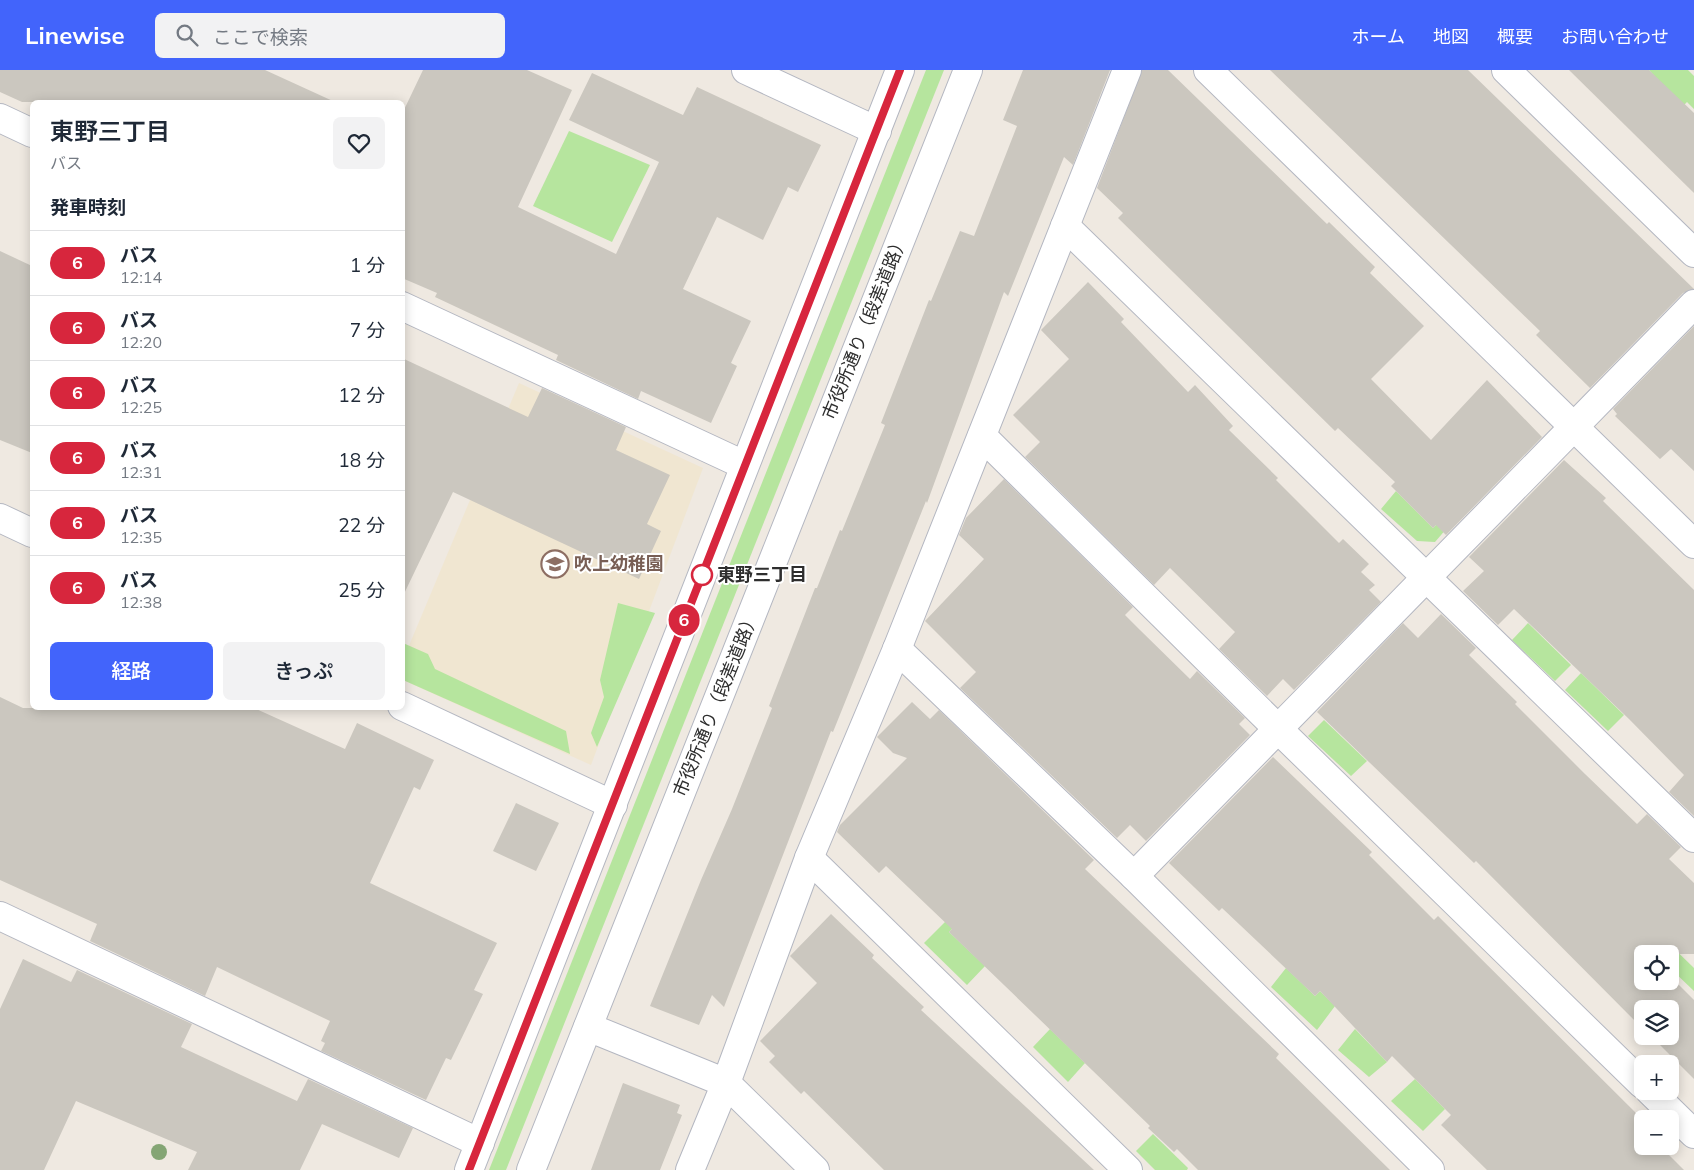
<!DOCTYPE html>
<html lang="ja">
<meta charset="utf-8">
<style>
body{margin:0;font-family:Mulish,"Noto Sans JP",sans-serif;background:#f2f2f3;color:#1f2937;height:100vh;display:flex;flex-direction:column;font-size:19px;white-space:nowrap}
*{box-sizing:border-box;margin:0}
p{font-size:16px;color:#747a83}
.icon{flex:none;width:28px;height:28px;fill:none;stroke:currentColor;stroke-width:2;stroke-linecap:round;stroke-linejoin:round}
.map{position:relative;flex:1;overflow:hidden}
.panel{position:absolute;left:30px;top:30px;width:375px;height:610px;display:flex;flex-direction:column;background:#fff;border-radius:8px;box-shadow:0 2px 12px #0003}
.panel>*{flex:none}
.badge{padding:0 10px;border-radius:16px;font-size:18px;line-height:32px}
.tools{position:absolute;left:1634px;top:875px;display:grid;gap:10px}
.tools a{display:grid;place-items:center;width:45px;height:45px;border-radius:8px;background:#fff;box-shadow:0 2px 12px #0003;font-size:25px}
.map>.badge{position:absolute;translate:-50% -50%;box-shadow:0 0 0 2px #fff}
h2{padding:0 20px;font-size:19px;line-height:45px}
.round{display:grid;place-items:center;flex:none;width:52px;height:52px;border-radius:8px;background:#f2f2f3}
.headline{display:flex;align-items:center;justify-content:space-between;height:85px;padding:0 20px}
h1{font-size:24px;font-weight:600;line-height:38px}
.button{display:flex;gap:10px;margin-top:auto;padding:10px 20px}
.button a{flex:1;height:58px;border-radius:8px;background:#4264fb;color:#fff;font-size:20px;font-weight:600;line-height:58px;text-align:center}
.button a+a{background:#f2f2f3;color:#1f2937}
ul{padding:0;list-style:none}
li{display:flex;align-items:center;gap:15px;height:65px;padding:0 20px;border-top:1px solid #e0e1e3}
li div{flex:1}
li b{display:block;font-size:19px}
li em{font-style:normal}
li .badge{min-width:55px;font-weight:700;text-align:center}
header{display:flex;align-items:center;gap:30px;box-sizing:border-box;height:70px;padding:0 25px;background:#4264fb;color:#fff}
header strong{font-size:24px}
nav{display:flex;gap:28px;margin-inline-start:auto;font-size:18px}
.search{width:350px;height:45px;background:#f2f2f3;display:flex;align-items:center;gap:12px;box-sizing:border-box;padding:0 18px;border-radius:8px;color:#747a83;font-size:19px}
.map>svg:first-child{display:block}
</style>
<header>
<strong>Linewise</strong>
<div class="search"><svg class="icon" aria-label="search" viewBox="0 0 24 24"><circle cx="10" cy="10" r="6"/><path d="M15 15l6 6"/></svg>ここで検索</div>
<nav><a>ホーム</a><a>地図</a><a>概要</a><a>お問い合わせ</a></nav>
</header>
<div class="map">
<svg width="1694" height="1100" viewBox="0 0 1694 1100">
<rect width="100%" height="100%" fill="#efe9e1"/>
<polygon fill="#f0e6d1" points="519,313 703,398 591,695 403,610 403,590"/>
<g fill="#b6e59e">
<polygon points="926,0 944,0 506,1100 489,1100"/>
<polygon points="1649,0 1688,0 1694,6 1694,39 1687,32 1682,37"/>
<polygon points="569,61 650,95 612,172 533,136"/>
<polygon points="1396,421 1433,458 1469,422 1466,436 1435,472 1417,471 1381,439"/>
<polygon points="618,533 655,543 597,677 591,663 604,627 600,610"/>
<polygon points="1528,553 1571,595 1555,611 1512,570"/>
<polygon points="403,573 428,584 435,599 566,661 570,684 403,610"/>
<polygon points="1581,603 1624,645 1608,661 1565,620"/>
<polygon points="1324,650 1367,691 1351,706 1308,666"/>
<polygon points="1548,756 1694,898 1694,921 1670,898 1670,884"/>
<polygon points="955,842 962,849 949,862 985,896 967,915 924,873"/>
<polygon points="1286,898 1315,926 1320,921 1335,936 1317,960 1271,917"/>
<polygon points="1050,959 1085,993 1068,1012 1033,977"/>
<polygon points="1355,959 1387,992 1369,1007 1338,980"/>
<polygon points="1415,1009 1445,1039 1423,1061 1391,1031"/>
<polygon points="1153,1064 1188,1098 1187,1100 1155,1100 1136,1081"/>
</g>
<g fill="#cbc7bf">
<polygon points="0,0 265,0 335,32 22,32 0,22"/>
<polygon points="423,0 527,0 572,20 518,137 616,184 659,92 569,50 592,3 683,45 697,17 821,75 798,122 788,117 763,170 717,147 683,219 751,251 731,293 737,296 711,353 641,321 638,329 556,290 558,285 435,227 437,223 402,208 402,44"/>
<polygon points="1023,0 1110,0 1073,95 1064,87 1008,226 1004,222 927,433 926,431 833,662 831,661 724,937 712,925 699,955 650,936 701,810 732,739 772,638 769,636 815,518 817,518 840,460 842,461 885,355 881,353 929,230 931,231 960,161 974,166 1017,56 1003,50"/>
<polygon points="1142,0 1168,0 1327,154 1329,152 1375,197 1370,203 1424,256 1371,309 1431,370 1487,310 1542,367 1446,465 1436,455 1433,458 1391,416 1395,412 1338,358 1335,361 1118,148 1123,143 1097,118"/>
<polygon points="1270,0 1468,0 1694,219 1683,223 1590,318 1536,265 1540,261"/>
<polygon points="1569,0 1649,0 1694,43 1694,123"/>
<polygon points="0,181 32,196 32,383 0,370"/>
<polygon points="1088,212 1124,249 1121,252 1188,322 1195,315 1233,356 1229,360 1278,408 1276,410 1339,473 1343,469 1369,494 1361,502 1375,515 1369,520 1381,532 1294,620 1283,609 1267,626 1219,579 1235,562 1170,498 1154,515 1025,387 1040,372 1013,345 1069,289 1041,260"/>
<polygon points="1694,256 1694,401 1671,379 1660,389 1615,346 1617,344 1613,339"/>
<polygon points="402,288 528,347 542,318 626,357 616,380 670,405 647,454 661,461 639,509 453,422 402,528"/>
<polygon points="1564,390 1606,428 1603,431 1694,520 1694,746 1669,722 1684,705 1629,649 1514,539 1498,555 1463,521 1484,501 1469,487"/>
<polygon points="1004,409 1133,537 1125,545 1140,560 1190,609 1197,601 1245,648 1239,654 1250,665 1146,771 1130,755 1117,768 960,618 976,602 925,551 984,489 959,465 966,448"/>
<polygon points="1441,544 1476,578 1469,585 1517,632 1515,634 1585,704 1637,754 1647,744 1681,777 1669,789 1694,813 1694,884 1642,884 1642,911 1670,911 1670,906 1694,930 1694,1009 1651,966 1670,966 1670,939 1642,939 1642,958 1476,791 1474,793 1317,642 1403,553 1418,568"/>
<polygon points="0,627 23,638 254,638 345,679 357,653 434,690 420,720 414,717 370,813 497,873 474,920 483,924 451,990 446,988 426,1030 321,981 325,973 321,971 330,951 217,897 205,926 90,871 97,854 0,810"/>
<polygon points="912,632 930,649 939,640 1094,790 1085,799 1279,984 1276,988 1390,1100 1198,1100 1177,1079 1174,1082 1148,1058 1150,1056 949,862 952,859 886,796 879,803 837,762 840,755 907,688 893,683 877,667"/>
<polygon points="1273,687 1372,782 1369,785 1434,850 1438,846 1640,1047 1636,1052 1642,1059 1642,1076 1660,1076 1684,1100 1487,1100 1441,1055 1451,1045 1392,986 1387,992 1320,921 1315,926 1222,838 1219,841 1169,793"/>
<polygon points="516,733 559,753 536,801 493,781"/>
<polygon points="831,844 874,885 872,888 924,937 921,940 1094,1100 884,1100 804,1021 801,1024 769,992 775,986 760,971 817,913 790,886"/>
<polygon points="23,889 71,912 77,900 192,954 181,977 297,1031 308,1009 413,1058 399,1088 322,1054 300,1100 188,1100 197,1082 76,1031 44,1100 0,1100 0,939"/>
<polygon points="623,1013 680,1035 677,1043 682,1045 660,1100 591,1100"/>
</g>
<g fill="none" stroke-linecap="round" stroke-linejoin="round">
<g stroke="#b4b7c1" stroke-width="30">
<g id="minor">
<polyline points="1208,0 1694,474"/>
<polyline points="1506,0 1694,183"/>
<polyline points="0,48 32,63"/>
<polyline points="1065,156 1694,768"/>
<polyline points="402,236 744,395"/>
<polyline points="982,366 1278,659 1642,1014"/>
<polyline points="897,579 1134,806 1430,1100"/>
<polyline points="809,788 1128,1100"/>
<polyline points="1134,806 1694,234"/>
<polyline points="0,846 480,1073"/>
<polyline points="588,957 726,1013 815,1100"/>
<polyline points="1650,1021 1694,1064"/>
<polyline points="690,1100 726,1013 809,788 897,579 1127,0"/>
</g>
</g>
<g stroke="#b4b7c1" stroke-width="30">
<g id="tertiary">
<polyline points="746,0 877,61"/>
<polyline points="0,448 32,463"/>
<polyline points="402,636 613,735"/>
<polyline points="469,1100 900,0"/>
<polyline points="531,1100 968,0"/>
</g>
</g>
<use href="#minor" stroke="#fff" stroke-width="28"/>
<use href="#tertiary" stroke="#fff" stroke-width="28"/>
</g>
<circle fill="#84a574" cx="159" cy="1082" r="8"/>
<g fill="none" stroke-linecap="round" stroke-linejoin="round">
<g stroke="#fff" stroke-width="11">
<polyline id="line" points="469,1100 900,0"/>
</g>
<use href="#line" stroke="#d7263d" stroke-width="8"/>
</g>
<defs>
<g id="school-ring" transform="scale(1.4375)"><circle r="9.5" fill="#fff" stroke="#8d6e63" stroke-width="1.5"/><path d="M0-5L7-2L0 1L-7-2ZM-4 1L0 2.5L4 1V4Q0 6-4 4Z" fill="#8d6e63"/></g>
</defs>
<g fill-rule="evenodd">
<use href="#school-ring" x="555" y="494"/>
</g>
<circle fill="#fff" stroke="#d7263d" stroke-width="2.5" cx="702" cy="505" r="10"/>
<g text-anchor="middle" stroke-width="4" stroke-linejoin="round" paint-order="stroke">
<g font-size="18" fill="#2e2e2e" stroke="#fff">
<text transform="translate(865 257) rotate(-68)" y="6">市役所通り（段差道路）</text>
<text transform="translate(716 634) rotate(-68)" y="6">市役所通り（段差道路）</text>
</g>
<g font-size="18" font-weight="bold" fill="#785e54" stroke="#fff" text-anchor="start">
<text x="574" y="500">吹上幼稚園</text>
</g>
<g font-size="18" font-weight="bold" fill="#2e2e2e" stroke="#fff" text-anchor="start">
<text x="717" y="511">東野三丁目</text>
</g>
</g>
</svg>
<div class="tools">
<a><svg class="icon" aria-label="locate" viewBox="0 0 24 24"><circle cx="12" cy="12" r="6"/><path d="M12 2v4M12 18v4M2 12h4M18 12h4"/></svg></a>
<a><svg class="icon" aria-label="layers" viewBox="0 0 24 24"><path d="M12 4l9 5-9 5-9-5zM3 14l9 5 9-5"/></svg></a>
<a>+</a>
<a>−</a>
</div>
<b class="badge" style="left:684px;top:550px;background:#d7263d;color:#fff">6</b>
<section class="panel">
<div class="headline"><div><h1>東野三丁目</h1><p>バス</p></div><a class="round"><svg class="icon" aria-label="heart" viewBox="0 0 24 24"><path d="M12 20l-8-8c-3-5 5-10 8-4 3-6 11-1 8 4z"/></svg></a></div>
<h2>発車時刻</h2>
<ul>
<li><span class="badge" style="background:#d7263d;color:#fff">6</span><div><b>バス</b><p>12:14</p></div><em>1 分</em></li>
<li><span class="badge" style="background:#d7263d;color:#fff">6</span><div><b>バス</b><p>12:20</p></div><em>7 分</em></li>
<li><span class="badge" style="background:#d7263d;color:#fff">6</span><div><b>バス</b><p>12:25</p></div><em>12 分</em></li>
<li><span class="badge" style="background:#d7263d;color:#fff">6</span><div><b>バス</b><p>12:31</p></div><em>18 分</em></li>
<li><span class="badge" style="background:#d7263d;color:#fff">6</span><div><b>バス</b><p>12:35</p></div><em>22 分</em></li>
<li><span class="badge" style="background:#d7263d;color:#fff">6</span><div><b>バス</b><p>12:38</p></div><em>25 分</em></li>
</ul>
<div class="button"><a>経路</a><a>きっぷ</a></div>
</section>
</div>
